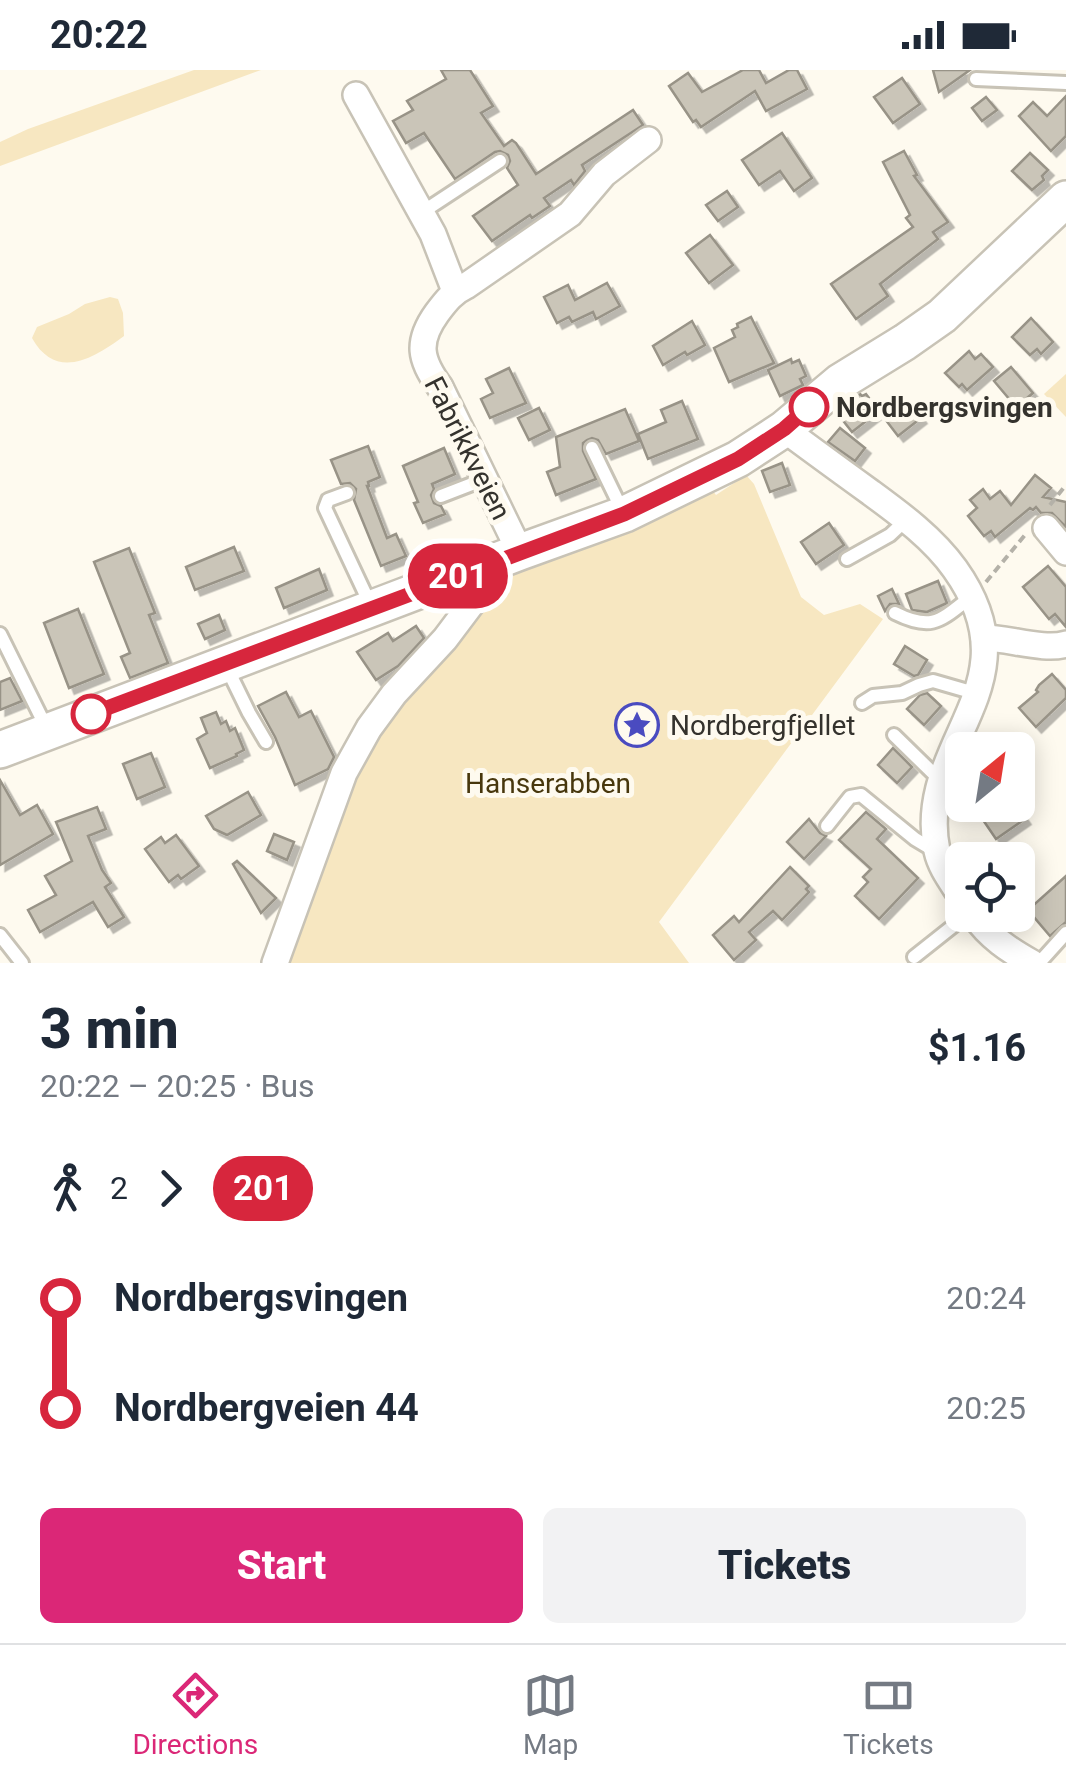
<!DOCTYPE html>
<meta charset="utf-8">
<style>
body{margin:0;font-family:Roboto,sans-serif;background:#f2f2f3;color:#1f2937;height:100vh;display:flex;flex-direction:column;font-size:38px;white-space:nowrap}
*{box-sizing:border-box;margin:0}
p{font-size:32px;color:#747a83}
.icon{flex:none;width:55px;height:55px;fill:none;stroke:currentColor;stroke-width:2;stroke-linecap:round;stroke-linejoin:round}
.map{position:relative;height:893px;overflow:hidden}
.side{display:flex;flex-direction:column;background:#fff;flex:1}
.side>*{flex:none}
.badge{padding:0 20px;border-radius:32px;font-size:35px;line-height:65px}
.needle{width:65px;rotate:30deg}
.controls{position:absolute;left:945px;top:662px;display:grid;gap:20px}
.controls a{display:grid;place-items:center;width:90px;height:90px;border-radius:15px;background:#fff;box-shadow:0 5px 25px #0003;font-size:50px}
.map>.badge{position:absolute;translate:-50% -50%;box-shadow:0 0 0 5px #fff}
.legs{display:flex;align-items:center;gap:15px;height:110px;padding:0 40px;font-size:32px}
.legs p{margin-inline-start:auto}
.head{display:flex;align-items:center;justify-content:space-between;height:170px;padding:0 40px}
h1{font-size:55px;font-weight:800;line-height:75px}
.cta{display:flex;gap:20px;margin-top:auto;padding:20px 40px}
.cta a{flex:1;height:115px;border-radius:15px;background:#db2777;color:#fff;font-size:40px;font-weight:800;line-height:115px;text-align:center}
.cta a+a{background:#f2f2f3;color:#1f2937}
ul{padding:0 40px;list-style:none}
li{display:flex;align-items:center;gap:35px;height:110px;font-size:38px}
li i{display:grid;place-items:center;width:15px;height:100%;margin:0 12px;background:currentColor}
li i::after{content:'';width:25px;height:25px;margin:-12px;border:8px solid;border-radius:50%;background:#fff}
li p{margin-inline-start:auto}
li:first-child i{background:linear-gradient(#0000 50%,currentColor 0)}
li:last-child i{background:linear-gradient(currentColor 50%,#0000 0)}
.status{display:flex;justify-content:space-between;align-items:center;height:70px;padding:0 50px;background:#fff;direction:ltr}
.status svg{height:28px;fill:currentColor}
.menu{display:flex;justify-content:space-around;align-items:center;height:140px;border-top:2px solid #e0e1e3;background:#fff;font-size:28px;color:#747a83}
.menu a{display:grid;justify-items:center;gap:5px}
.menu .active{color:#db2777}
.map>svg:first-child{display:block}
</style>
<div class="status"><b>20:22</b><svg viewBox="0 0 49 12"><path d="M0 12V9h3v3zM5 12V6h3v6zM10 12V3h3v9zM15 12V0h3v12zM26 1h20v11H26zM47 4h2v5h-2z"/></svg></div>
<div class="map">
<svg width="1066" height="893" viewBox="0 0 1066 893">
<defs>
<filter id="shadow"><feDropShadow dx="5.5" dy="5.5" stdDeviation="0" flood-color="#0004"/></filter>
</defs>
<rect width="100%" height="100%" fill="#fefaef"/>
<g fill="#f7e7c1">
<polygon points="194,0 261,0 0,96 0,72 28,59"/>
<path d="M110,227l8,2 5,14 1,23c-31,23 -68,45 -92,2l5,-11 32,-13 16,-10z"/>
<polygon points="1066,304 1066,347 1044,324"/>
<polygon points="746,405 754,414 801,527 824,545 860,534 883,549 659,852 689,893 275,893 344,703 506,488 702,407 716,425"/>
</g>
<g fill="#cac5b8" stroke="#989387" stroke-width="2.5" filter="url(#shadow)">
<polygon points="441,0 470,0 493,36 481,43 504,76 512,70 516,73 536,104 633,40 643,55 582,95 585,101 574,115 571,110 544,128 550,136 532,148 530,145 492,171 473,146 518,115 507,98 510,91 508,85 500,81 495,82 455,109 424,63 406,73 393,51 413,40 407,31 446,9"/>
<polygon points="743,0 759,0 766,13 789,0 797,0 807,19 766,41 755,21 701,57 696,50 693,52 669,16 688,3 702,22"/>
<polygon points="933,0 970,0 939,22"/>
<polygon points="902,8 920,34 893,53 874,27"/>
<polygon points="1066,26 1066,66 1051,81 1019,46 1033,32 1047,46"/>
<polygon points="986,27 997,40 982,51 972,38"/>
<polygon points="782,63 812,108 794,121 780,101 759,115 742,90"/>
<polygon points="904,81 917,105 914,106 948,152 933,162 938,169 880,214 888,226 856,249 831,214 913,157 906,148 910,145 883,92"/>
<polygon points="1030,83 1048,100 1042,106 1044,110 1032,120 1012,101"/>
<polygon points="727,121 738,137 718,151 706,135"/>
<polygon points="710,165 733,195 709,213 686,183"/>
<polygon points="607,213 620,236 596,249 593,242 572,252 569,247 557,253 544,227 568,215 575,230"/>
<polygon points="751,247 774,293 729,312 714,278 735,267 732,260 738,257 737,254"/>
<polygon points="1031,248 1053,272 1041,284 1037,279 1030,285 1012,267"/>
<polygon points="692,251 705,275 687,285 685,282 663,295 653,276"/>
<polygon points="969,281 975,289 981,284 993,297 967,320 962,314 959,317 945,303"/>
<polygon points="791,289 792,293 799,290 806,306 800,309 803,315 780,326 768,300"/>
<polygon points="1011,297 1033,323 1016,337 994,311"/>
<polygon points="509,298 526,333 490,348 481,329 493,323 486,309"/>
<polygon points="860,324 862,326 866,324 879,341 852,362 837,343"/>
<polygon points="682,331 698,369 648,389 638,364 666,352 661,340"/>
<polygon points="908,332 921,348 898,366 885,349"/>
<polygon points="539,338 550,360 529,370 518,348"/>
<polygon points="625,339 639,371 606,384 598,370 592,368 587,370 583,373 583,381 596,409 556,425 547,402 560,397 556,367"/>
<polygon points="840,358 865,378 855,391 828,372"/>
<polygon points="368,376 380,407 368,412 369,416 367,416 387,468 396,464 406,486 381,496 354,430 356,419 350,413 341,414 331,390"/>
<polygon points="444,378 455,404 432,414 434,419 431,425 434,433 441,436 445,444 423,453 414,433 418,432 403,396"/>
<polygon points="782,393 790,415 770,422 762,401"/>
<polygon points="1035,405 1051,418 1043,427 1066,432 1066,457 1052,443 1041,443 1036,437 1033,440 1030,438 995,467 991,461 984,466 968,446 977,438 970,430 983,419 990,429 1000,421 1011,435"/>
<polygon points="829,453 844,475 816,494 801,472"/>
<polygon points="234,477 244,501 195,520 186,497"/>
<polygon points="129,478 155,543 149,545 168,593 130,608 121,587 130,583 94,492"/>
<polygon points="1048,496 1066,517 1066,557 1055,544 1049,549 1023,517"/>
<polygon points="319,499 327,520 284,538 276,518"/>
<polygon points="938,511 947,533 927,542 912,540 906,524"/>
<polygon points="892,519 899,534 890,534 885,541 878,526"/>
<polygon points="78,539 104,604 69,618 44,553"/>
<polygon points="219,545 225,560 205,569 198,554"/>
<polygon points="416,556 424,568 398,596 376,610 357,582 388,563 393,571"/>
<polygon points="905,576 927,590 918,605 914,606 894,594"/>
<polygon points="1052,604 1066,620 1066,628 1036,657 1019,638 1038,622 1036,620 1039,615"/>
<polygon points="10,608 22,631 0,640 0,612"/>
<polygon points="286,622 299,647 311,641 334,687 328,699 295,715 275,667 258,636"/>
<polygon points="927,623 941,636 924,655 907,639 920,625"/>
<polygon points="216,642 221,654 226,651 230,661 235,658 244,680 236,684 237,686 210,698 197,669 207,663 201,648"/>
<polygon points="893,678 912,697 897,713 878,695"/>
<polygon points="151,683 165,717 137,729 123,694"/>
<polygon points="0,710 20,745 37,735 53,764 0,795"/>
<polygon points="248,722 261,745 227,765 214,759 206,746"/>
<polygon points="993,735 1015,735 1025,749 996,769 979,744"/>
<polygon points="97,737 106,759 88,766 102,800 111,813 105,817 124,847 108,857 93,832 40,862 28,840 56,825 45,806 72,791 56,752"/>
<polygon points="866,742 886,759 877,769 918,808 879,849 855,826 868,812 863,807 871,799 839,770"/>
<polygon points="809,749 820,763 826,766 804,789 787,772"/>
<polygon points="274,764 294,772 287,790 267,781"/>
<polygon points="176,765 199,796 181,809 178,805 169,812 145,779 161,767 165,773"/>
<polygon points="237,791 276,828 261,843 233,794"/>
<polygon points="790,797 809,816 806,819 809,822 782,850 773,841 749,862 756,870 734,890 713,865 734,846 739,852"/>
<polygon points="1066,806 1066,852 1050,866 1028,840"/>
</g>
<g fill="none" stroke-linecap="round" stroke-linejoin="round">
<g stroke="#c8c3b6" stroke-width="18">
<g id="lane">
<polyline points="976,9 1066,13"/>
<polyline points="421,143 500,91"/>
<polyline points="592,378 623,442"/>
<polyline points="347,423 328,430 325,438 371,536"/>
<polyline points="441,426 485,409"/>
<polyline points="847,489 890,465 907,449"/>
<path d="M895,543c38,19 46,7 77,-17"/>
<polyline points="0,564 47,659"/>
<polyline points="226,596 249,643 266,672"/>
<polyline points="862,633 873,626 902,623 919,615 933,611 978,624"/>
<polyline points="894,665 940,710"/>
<polyline points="827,756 850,727 861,725 915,769 935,781"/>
<polyline points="0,865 22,893"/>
<polyline points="914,887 967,845"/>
<polyline points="1039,893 1066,863"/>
</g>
</g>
<g stroke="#c8c3b6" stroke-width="30">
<g id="street">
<polyline points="356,25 433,164 455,221"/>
<path d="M784,359c28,21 57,42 86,63 30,22 63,46 85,77 84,118 -41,173 -18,282 4,18 16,32 25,47"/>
<polyline points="1046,458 1066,482"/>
<path d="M520,482l-80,-165c-20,-27 -24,-45 -3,-74 9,-12 16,-21 29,-27l104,-72 34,-40 44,-34"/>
<path d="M984,568c24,0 61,13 82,6"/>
<path d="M974,845c15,22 35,35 58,48"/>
<polyline points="275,893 344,703 369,658 394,624 445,569 506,488"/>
</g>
</g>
<g stroke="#c8c3b6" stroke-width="40">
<polyline id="secondary" points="0,680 520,482 625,444 738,389 784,359 840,312 905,272 942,246 1066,129"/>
</g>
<g stroke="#b4b1a8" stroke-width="4" stroke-dasharray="8 5" stroke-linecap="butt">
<polyline points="1050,435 1066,415"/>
<polyline points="986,512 1025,465"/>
</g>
<use href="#lane" stroke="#fff" stroke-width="12"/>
<use href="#street" stroke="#fff" stroke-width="25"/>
<use href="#secondary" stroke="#fff" stroke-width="35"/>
</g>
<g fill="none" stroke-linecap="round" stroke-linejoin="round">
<g stroke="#fff" stroke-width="22">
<polyline id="line-1" points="91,644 624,444 738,389 784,359 809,337"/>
</g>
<use href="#line-1" stroke="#d7263d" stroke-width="15"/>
</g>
<defs>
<g id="sight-ring" transform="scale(2.25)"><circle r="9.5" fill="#fefaef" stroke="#4a4bc0" stroke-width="1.5"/><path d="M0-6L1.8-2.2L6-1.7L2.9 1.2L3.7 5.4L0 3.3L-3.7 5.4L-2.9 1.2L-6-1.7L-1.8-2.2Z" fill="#4a4bc0"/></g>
</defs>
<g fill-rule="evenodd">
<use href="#sight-ring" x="637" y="655"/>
</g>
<g fill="#fff" stroke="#d7263d" stroke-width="5">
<circle cx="809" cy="337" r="18"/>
<circle cx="91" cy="644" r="18"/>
</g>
<g text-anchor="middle" stroke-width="10" stroke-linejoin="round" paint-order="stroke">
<g font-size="28" font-weight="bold" fill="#34322d" stroke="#fefaef" text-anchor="start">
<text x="836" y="347">Nordbergsvingen</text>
</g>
<g font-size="28" fill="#34322d" stroke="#fefaef">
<text transform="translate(468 378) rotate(63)" y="10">Fabrikkveien</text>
</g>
<g font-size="28" fill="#34322d" stroke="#fefaef" text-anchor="start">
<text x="670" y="665">Nordbergfjellet</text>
</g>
<g font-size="28" fill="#47370d" stroke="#fefaef">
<text x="548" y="723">Hanserabben</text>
</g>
</g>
</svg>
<div class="controls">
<a><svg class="needle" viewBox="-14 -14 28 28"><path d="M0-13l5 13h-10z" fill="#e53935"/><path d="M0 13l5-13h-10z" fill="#747a83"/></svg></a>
<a><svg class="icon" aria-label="locate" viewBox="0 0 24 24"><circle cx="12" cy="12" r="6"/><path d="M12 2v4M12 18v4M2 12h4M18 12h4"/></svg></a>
</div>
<b class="badge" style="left:458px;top:506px;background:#d7263d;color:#fff">201</b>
</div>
<section class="side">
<div class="head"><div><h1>3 min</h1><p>20:22 – 20:25 · Bus</p></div><b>$1.16</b></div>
<div class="legs"><svg class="icon" aria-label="walk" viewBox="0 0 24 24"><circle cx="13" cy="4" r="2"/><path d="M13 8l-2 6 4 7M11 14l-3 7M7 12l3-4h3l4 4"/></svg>2<svg class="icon" aria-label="forward" viewBox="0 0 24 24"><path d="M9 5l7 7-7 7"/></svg><b class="badge" style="background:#d7263d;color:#fff">201</b></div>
<ul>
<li><i style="color:#d7263d"></i><b>Nordbergsvingen</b><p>20:24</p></li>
<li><i style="color:#d7263d"></i><b>Nordbergveien 44</b><p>20:25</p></li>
</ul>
<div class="cta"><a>Start</a><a>Tickets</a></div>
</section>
<nav class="menu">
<a class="active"><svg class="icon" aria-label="directions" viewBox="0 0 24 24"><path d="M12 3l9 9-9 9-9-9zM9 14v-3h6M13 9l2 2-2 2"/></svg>Directions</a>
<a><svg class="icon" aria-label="map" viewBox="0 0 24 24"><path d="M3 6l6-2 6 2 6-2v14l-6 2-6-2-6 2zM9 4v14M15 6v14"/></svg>Map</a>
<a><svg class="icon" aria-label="tickets" viewBox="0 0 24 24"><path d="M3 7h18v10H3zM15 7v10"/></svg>Tickets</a>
</nav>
